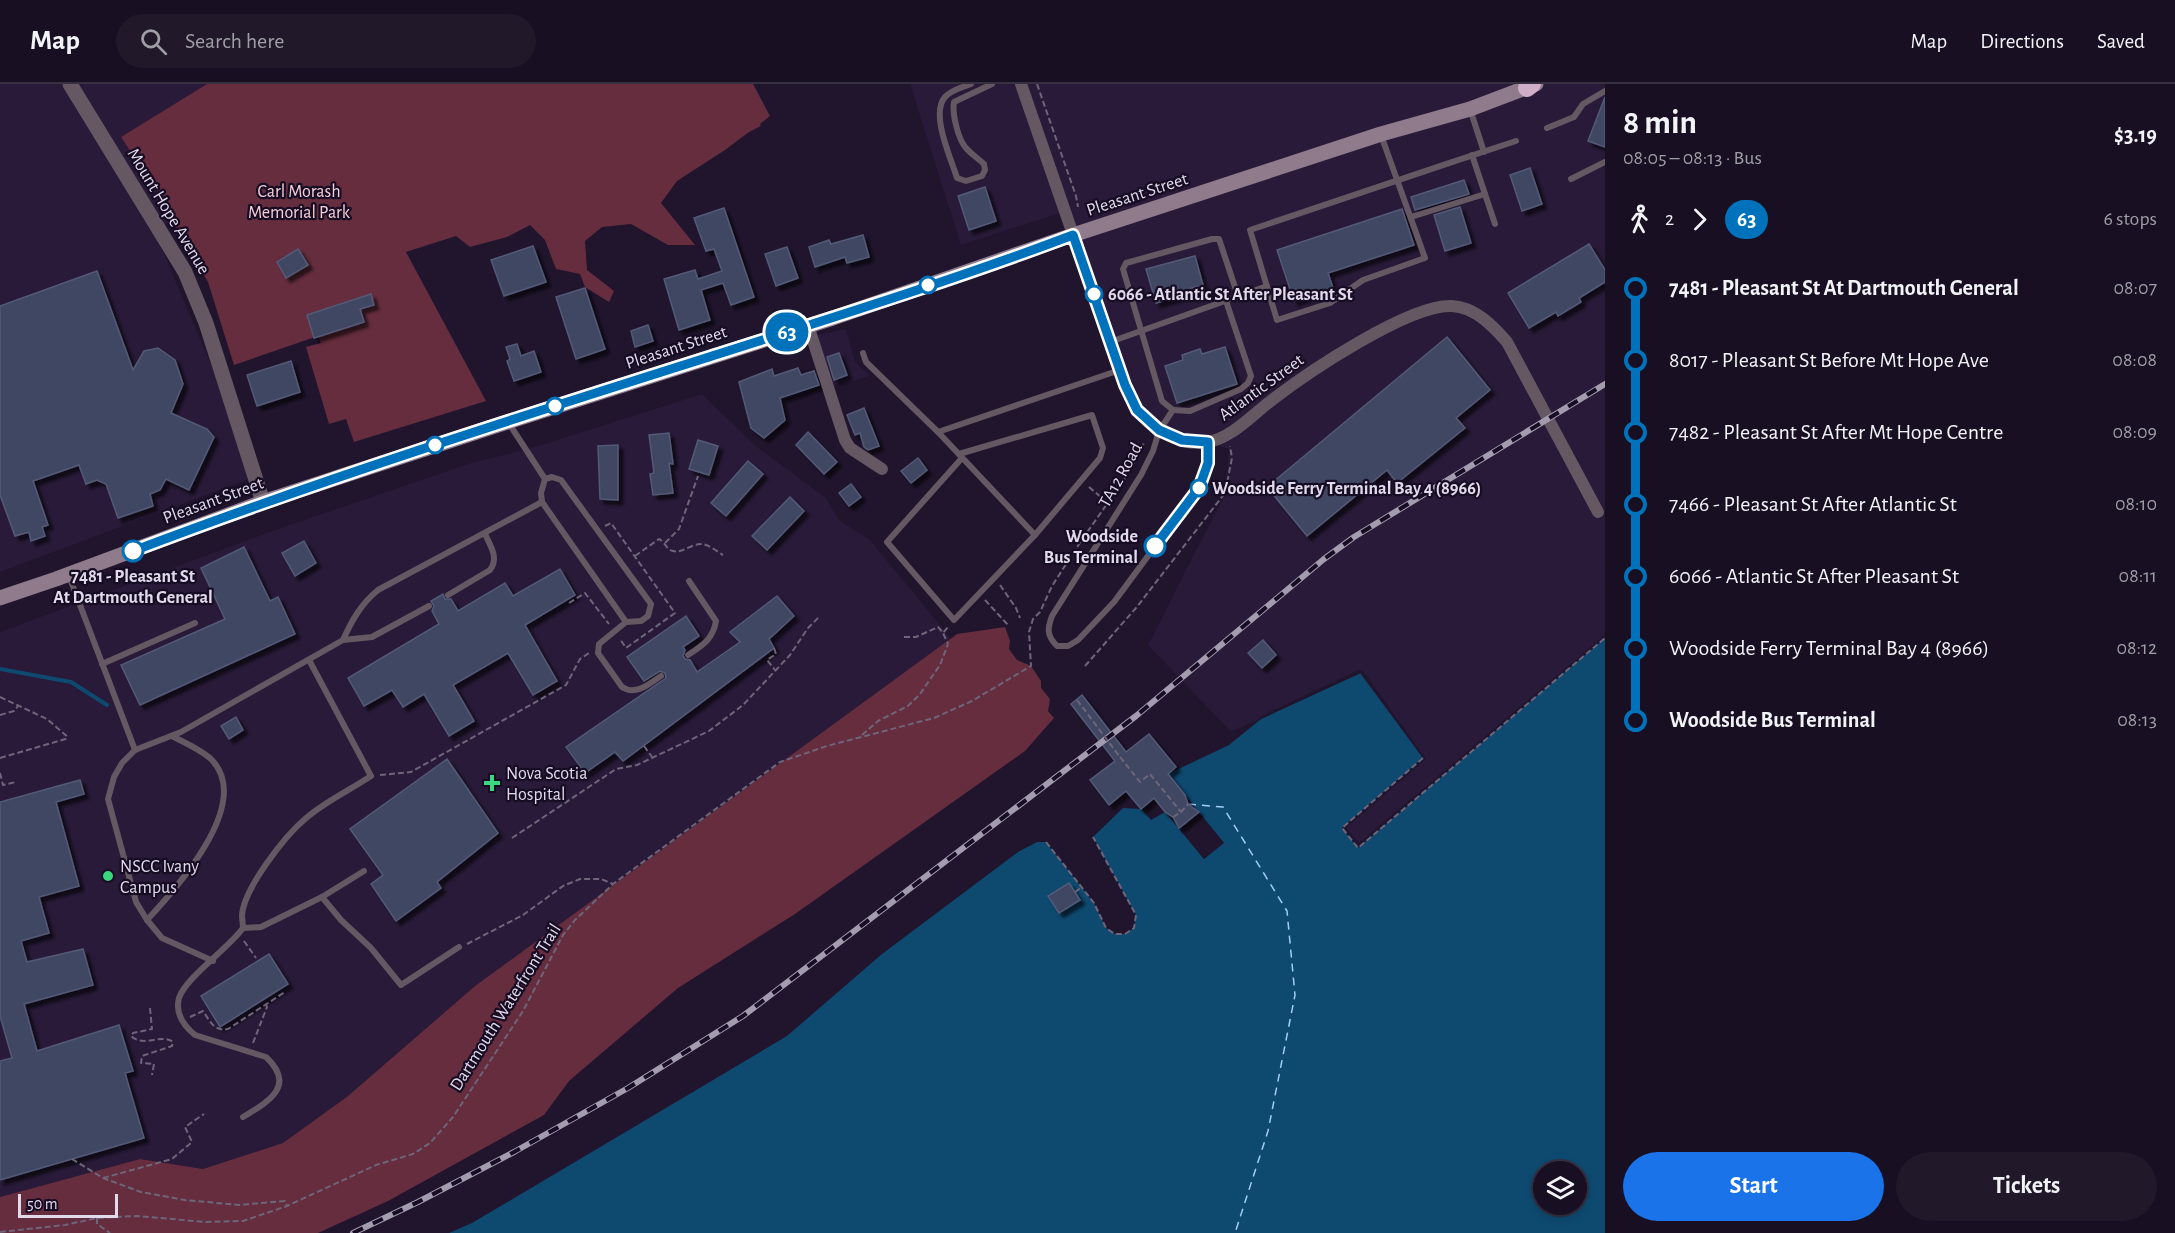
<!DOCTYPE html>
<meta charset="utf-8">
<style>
body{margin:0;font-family:"Alegreya Sans",sans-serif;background:#21192a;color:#f1f3f6;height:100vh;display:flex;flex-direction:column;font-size:22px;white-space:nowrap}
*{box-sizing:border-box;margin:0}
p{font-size:20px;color:#9f9da5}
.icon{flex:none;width:33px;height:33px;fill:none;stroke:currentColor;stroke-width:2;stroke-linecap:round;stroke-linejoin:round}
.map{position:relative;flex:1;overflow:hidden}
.side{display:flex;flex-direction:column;background:#181022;width:570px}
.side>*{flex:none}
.badge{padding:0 12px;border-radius:20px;font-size:21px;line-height:39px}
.controls{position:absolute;left:1533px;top:1077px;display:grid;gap:12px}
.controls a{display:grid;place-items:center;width:54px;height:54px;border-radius:50%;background:#181022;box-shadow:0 3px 9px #0003,0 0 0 2px #363040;font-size:30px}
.scale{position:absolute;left:18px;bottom:15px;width:100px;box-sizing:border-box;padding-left:6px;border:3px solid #e1daeb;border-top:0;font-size:16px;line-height:21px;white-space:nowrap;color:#e1daeb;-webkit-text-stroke:4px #160c23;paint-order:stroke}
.map>.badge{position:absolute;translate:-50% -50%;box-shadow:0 0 0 3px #fff}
.legs{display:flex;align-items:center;gap:9px;height:66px;padding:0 18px;font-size:20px}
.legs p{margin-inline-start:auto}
.summary{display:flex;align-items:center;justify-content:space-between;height:102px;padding:0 18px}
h1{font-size:33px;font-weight:600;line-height:45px}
.button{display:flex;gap:12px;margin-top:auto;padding:12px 18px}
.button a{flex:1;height:69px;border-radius:36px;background:#1a73e8;color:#fff;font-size:24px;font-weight:600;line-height:69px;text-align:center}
.button a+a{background:#21192a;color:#f1f3f6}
ul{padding:0 18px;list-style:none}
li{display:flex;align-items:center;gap:21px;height:72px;font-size:22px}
li i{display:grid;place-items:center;width:9px;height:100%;margin:0 8px;background:currentColor}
li i::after{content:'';width:15px;height:15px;margin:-8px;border:4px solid;border-radius:50%;background:#181022}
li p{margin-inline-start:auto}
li:first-child i{background:linear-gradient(#0000 50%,currentColor 0)}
li:last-child i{background:linear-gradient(currentColor 50%,#0000 0)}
header{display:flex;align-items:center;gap:36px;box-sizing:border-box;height:84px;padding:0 30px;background:#181022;border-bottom:2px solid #363040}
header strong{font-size:28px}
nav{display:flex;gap:33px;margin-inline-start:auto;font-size:21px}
.search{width:420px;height:54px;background:#21192a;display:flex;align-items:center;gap:15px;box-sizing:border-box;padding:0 21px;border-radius:33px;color:#9f9da5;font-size:22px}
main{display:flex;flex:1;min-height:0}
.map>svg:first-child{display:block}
</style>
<header>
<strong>Map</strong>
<div class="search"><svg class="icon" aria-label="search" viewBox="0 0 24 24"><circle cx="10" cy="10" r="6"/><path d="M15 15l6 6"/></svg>Search here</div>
<nav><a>Map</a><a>Directions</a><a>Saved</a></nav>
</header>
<main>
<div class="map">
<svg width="1605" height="1149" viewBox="0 0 1605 1149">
<defs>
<filter id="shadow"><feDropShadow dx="4.5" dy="4.5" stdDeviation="1.5" flood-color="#0009"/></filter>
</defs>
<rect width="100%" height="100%" fill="#20152d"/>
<g fill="#281a38">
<polygon points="0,0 207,0 121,53 177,137 154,146 214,288 249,395 0,488"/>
<polygon points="910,0 1605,0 1605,554 1358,764 1342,744 1360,589 1231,648 1148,561 1226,408 1229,365 1212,360 1176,354 1134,334 1123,296 1063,128 961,161"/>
<polygon points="846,245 855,278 870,292 828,304 812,252"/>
<polygon points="702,310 757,363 826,414 839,436 871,457 952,556 475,902 348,1012 283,1059 203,1085 140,1075 0,1113 0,548 275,446 471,379 532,364"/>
</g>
<g fill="#652d3e">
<polygon points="207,0 753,0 770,32 760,40 761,42 749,48 725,66 677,97 661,119 695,161 668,161 631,140 602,143 585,157 587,186 614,207 609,218 585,203 580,190 556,185 545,156 530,141 507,153 470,163 456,152 406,168 486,317 354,358 346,335 329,340 306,263 321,259 318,252 234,281 208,198 168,130 169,125 121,53"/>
<polygon points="1005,543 1010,557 1009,565 1017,576 1031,582 1041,597 1041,604 1050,615 1048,627 1054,634 1025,667 795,830 678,904 569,997 544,1031 388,1117 318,1149 0,1149 0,1113 140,1075 203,1085 283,1059 348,1012 475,902 957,550"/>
</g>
<path fill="#0e4970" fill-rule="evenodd" d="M1605,554v595h-1156l23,-10 315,-187 95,-82 136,-102 19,-10h9l48,61 12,25 9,6h10l9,-6 2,-13 -43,-78 30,-29 18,1 10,11 14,-8 39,47 19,-17 -55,-68 61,-29 32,-26 99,-46 63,85 -81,70 16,19zM1544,1088h32v32h-32z"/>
<g fill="#20152d">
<polygon points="1605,551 1605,554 1358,764 1342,744 1423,674 1361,589 1261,635 1259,633 1359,586 1363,587 1426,675 1346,744 1359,759"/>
<polygon points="1189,721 1199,728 1224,759 1204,775 1179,744 1168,726 1204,771 1219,758"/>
</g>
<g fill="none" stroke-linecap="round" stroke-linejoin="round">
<polyline stroke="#0e4970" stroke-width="4" points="0,585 71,598 107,621"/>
<polyline stroke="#a1cff3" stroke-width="1.5" stroke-dasharray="8 6" stroke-linecap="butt" points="1188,720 1223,723 1287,827 1295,911 1268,1047 1235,1149"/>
</g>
<g fill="#3f4662" stroke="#535a77" stroke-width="1.5" filter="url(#shadow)">
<polygon points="1605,13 1605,63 1588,57"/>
<polygon points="1530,84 1542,120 1522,127 1510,91"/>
<polygon points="1464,96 1469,110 1415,126 1411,113"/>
<polygon points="985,103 996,137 969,146 958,112"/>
<polygon points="1460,123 1471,159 1445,167 1434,131"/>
<polygon points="724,124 754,213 731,221 723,199 701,206 710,236 679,246 664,195 695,186 698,195 722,187 714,165 706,167 694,134"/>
<polygon points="1402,125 1414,161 1328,189 1333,204 1294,217 1277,166"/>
<polygon points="863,151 869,173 847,179 845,173 815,183 809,163 829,156 831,160"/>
<polygon points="1589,160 1605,186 1605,198 1579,214 1581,218 1558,232 1556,228 1529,244 1508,209"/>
<polygon points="533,162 546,198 504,212 491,176"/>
<polygon points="787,163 798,194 776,202 765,170"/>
<polygon points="298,165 308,181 286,194 277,178"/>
<polygon points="1195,172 1203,201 1177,208 1178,213 1156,219 1146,185"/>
<polygon points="97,187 133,286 144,267 158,264 175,276 183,300 171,329 207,345 214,353 189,406 166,395 160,406 150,410 153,422 118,434 106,400 97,396 86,400 79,381 33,397 48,441 42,443 45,452 31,457 29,448 15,452 0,411 0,222"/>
<polygon points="585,204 605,265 576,275 556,213"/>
<polygon points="371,210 374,221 360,225 364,238 314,254 307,231"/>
<polygon points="648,241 653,257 635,263 631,247"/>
<polygon points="1447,253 1490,306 1456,334 1465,344 1397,399 1387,386 1307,452 1267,403"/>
<polygon points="517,260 521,272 534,267 541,288 514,297 507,277 510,275 506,263"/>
<polygon points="1225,263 1237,300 1177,319 1165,282 1183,276 1182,271 1200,265 1202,270"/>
<polygon points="839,269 847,291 834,296 827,273"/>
<polygon points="291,277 300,308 257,322 247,291"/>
<polygon points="798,284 801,291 814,287 819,301 780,314 785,336 764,354 751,344 739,298 772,285 774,292"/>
<polygon points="864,324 879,362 868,366 864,363 860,349 855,351 847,331"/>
<polygon points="808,348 837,378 824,390 796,361"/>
<polygon points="669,349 673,380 669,379 673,409 653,411 650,390 654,389 649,351"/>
<polygon points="698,356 718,362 709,391 689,385"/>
<polygon points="618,361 618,416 600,415 598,362"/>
<polygon points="918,374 927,386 911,399 901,387"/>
<polygon points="748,377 763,390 726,432 711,419"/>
<polygon points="851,400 861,413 849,422 839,409"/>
<polygon points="790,413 804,427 767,466 752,452"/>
<polygon points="304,457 316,479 295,492 282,469"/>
<polygon points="244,463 270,517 278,513 295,550 140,621 121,581 225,535 201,484"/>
<polygon points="560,485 575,511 525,541 557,597 533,611 508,569 453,601 474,637 449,652 424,610 403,623 392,606 364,622 348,594 439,540 432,527 434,522 431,517 443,510 445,515 451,515 458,527 505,499 513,512"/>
<polygon points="777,512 794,532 769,555 774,564 623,677 615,668 585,689 566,663 666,594 665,589 660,587 644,597 627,573 686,532 699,552 683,563 685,566 683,572 685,575 690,576 697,588 740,558 730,548"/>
<polygon points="1263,556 1276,571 1262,584 1248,569"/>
<polygon points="1082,611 1126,668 1149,650 1176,683 1168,690 1185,711 1188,720 1199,728 1179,744 1173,733 1165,728 1154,714 1141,725 1126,707 1109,721 1090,696 1115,677 1071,620"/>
<polygon points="236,633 243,646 229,655 221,642"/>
<polygon points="447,675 498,749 437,798 441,804 396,837 371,800 383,791 350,745"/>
<polygon points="80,696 84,710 56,718 79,802 39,813 49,849 21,857 27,878 83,865 93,901 24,920 37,967 119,941 133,987 125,989 144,1054 0,1096 0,977 12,974 0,932 0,718"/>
<polygon points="1069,799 1080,816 1059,829 1048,812"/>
<polygon points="269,870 288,900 220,943 201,912"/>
</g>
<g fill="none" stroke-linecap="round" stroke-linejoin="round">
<g stroke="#6e657a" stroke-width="2" stroke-dasharray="6 3" stroke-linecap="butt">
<polyline points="1037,0 1076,112 1078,123"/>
<polyline points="1089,403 1108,419"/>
<polyline points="605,442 611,439 675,529 626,564 620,555"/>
<polyline points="665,459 679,445 698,392"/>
<path d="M635,472l24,-17c6,3 8,11 14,12 11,3 22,-11 33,-6 6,2 12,7 17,10"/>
<polyline points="1000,501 1016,524 1020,534"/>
<polyline points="985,516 1008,541"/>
<polyline points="569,519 585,509 609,540"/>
<polyline points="904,553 916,553 938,543 943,549 948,543"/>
<polyline points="774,564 776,570 767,576 775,586"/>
<polyline points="1085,582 1136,524 1225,409 1232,374 1230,362"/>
<polyline points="0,613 47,635 69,654"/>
<polyline points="0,631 14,627 18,622"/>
<polyline points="862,651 878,637 908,622 920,610 940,581 948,560 943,549"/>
<polyline points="644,662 652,673"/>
<polyline points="1120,673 1140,698 1150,690 1181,728"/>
<polyline points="0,674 69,654"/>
<polyline points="1423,674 1342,744 1358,764 1605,554"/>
<polyline points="0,689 3,701 16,698"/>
<polyline points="380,691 411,688 566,601 580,575 589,569"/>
<polyline points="1173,733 1181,728 1188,720"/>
<polyline points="512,754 616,685 637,681 709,647 743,621 790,571 808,544 820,532"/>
<polyline points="1046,758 1094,819 1106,844 1115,850 1125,850 1134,844 1136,831 1093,753"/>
<polyline points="1075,808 1082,803"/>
<polyline points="244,857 256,874"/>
<polyline points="467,860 523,831 563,802 580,795 601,795 613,800"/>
<path d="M150,924l2,21 -19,4 -2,3c13,12 29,-3 42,6l-1,4 -30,10 -1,7 13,1 -2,11"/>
<path d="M190,933l13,-6c7,10 11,21 25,18l57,-37"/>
<polyline points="253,959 267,923 265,918"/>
<polyline points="72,1075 103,1094 141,1108 185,1116 239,1121 285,1117 287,1122"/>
<polyline points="103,1094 172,1075 192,1058 185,1043 204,1030"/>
<polyline points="97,1134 97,1140 110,1149"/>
<polyline points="0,1148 65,1141 97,1134 137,1132 206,1138 243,1137 287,1122 376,1081 413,1070 430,1059 453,1033 523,927 563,851 575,836 613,800 780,678 827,662 934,634 972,617 1031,582 1029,548 1033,535 1040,528 1052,502 1081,457 1128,390 1144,359"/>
</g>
<g stroke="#655862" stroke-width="6">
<path d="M971,0c-8,3 -20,6 -26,13 -15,17 6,61 12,81l9,3 16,-5 3,-6 -1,-6c-5,-5 -13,-10 -18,-16 -8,-9 -14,-34 -12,-46l38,-18"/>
<polyline points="1470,25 1484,68"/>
<polyline points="1547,44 1574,33 1583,20 1605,7"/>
<path d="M1381,51l44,123 -62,22 -33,23 -53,17 -27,-90c88,-30 177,-60 266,-89"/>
<polyline points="1472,71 1495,140"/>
<polyline points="1571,95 1605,78"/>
<polyline points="1411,133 1485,110"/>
<polyline points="1110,258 1267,202"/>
<polyline points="863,269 866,278 938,348"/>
<polyline points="1173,326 1190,327 1241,305 1248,299 1251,292 1226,217"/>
<polyline points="508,338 545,395"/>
<path d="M1208,358v21l-9,24 -85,115 -36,38 -10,6h-11c-10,-10 -10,-17 -5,-30l89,-141 12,-24 6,-20 14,-21 -11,-9 -39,-132 3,-6 86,-24h7l19,57"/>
<polyline points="959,370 1092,331 1103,364 1100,374 1035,451 954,536 887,458 962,374"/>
<polyline points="1035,451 938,348 1120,286"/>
<polyline points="69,492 135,666"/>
<path d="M448,511l42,-25c9,-12 1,-23 -5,-36"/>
<path d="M626,538l-84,-120 -1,-9 4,-14 7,-2 9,3 90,124 -3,12 -7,5 -15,1 -27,22 -1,9 24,34c14,9 27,-3 39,-11"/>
<polyline points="343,556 372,553 429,522"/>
<path d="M688,571c15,-10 25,-16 28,-34l-27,-40"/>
<polyline points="102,580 195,539"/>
<polyline points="322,813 364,787"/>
<path d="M147,836c29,-31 106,-116 65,-160 -10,-10 -27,-17 -40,-24"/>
<polyline points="243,844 261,843 322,813 341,836 371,864 401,901 459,863"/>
<path d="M213,877l-51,-23 -15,-18 -11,-18 -28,-103 6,-22 8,-14 13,-13 46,-18 162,-92c9,-20 18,-36 35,-50l164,-88"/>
<path d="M243,1033c25,-15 54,-31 23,-60l-71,-22c-11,-9 -20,-22 -16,-37 7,-21 49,-49 64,-70 0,-4 -1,-9 -1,-13 2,-27 43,-79 63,-96 19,-17 45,-29 66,-43l-62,-116"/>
</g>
<g stroke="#655862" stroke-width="12">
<path d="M1021,0l104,301c4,8 7,17 12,24 14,21 45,38 71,33 24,-4 45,-28 64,-42 35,-27 137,-96 180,-94 23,1 41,20 55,36l91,170"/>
<polyline points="808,241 845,356 850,364 882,385"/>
</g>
<polyline stroke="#655862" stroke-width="15" points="70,0 185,188 206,239 263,418"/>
<polyline stroke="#8f7b8b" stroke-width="15" points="0,514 56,495 263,418 507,338 833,234 1073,151 1381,50 1470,25 1536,0"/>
<polyline stroke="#ceafc7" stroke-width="18" points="1527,4 1532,0"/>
<g stroke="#a39bae" stroke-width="6">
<polyline id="rail" points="353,1149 418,1118 514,1068 628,1004 743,932 1136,632 1324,475 1354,453 1605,300"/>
</g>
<use href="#rail" stroke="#160c23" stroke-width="4" stroke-dasharray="11" stroke-linecap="butt"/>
<polyline stroke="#6e657a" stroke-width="2" stroke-dasharray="6 3" stroke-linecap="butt" points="1077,616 1120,673"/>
</g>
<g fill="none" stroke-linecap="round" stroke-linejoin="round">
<g stroke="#fff" stroke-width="14">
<path id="line-1" d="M133,467c190,-72 383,-133 576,-194 122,-39 245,-77 364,-122l52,150 12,25 22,20 23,10 26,2v21l-9,25 -44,58"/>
</g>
<use href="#line-1" stroke="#0072bc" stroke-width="9"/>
</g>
<g fill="#fff" stroke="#0072bc" stroke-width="3">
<circle cx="928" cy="201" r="8"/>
<circle cx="1094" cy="210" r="8"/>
<circle cx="555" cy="322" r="8"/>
<circle cx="435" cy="361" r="8"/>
<circle cx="1199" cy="404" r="8"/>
<circle cx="1155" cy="462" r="10"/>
<circle cx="133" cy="467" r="10"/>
</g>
<g fill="#3ad77f" stroke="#160c23" stroke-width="2">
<path d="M489 690h6v6h6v6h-6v6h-6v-6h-6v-6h6z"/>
<circle cx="108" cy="792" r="6"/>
</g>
<g text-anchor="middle" stroke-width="4.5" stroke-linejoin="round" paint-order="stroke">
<g font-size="18" fill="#f6ced7" stroke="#160c23">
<text x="299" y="113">Carl Morash<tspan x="299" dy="21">Memorial Park</tspan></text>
</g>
<g font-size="18" fill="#e1daeb" stroke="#160c23">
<text transform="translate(1137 110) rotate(-18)" y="6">Pleasant Street</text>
<text transform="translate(169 127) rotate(59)" y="6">Mount Hope Avenue</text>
<text transform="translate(676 263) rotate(-18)" y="6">Pleasant Street</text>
<text transform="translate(1261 303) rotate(-36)" y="6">Atlantic Street</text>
<text transform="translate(1120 391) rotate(-61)" y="6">TA12 Road</text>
<text transform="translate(213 416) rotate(-20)" y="6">Pleasant Street</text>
<text transform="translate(505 923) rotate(-58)" y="6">Dartmouth Waterfront Trail</text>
</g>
<g font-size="18" font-weight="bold" fill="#e1daeb" stroke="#160c23" text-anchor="start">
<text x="1108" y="216">6066 - Atlantic St After Pleasant St</text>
<text x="1212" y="410">Woodside Ferry Terminal Bay 4 (8966)</text>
<text x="1138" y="458" text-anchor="end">Woodside<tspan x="1138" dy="21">Bus Terminal</tspan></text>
<text x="133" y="498" text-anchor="middle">7481 - Pleasant St<tspan x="133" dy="21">At Dartmouth General</tspan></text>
</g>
<g font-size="18" fill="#e1daeb" stroke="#160c23" text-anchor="start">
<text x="506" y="695">Nova Scotia<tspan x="506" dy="21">Hospital</tspan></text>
<text x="120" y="788">NSCC Ivany<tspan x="120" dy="21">Campus</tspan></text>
</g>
</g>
</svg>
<div class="controls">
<a><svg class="icon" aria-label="layers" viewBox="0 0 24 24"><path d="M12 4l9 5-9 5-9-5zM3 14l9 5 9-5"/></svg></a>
</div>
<div class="scale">50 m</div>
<b class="badge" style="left:787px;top:248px;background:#0072bc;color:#fff">63</b>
</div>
<section class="side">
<div class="summary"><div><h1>8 min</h1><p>08:05 – 08:13 · Bus</p></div><b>$3.19</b></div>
<div class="legs"><svg class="icon" aria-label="walk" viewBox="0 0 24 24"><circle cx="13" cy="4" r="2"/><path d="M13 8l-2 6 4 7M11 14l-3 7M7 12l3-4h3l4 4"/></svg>2<svg class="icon" aria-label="forward" viewBox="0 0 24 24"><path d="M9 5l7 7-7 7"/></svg><b class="badge" style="background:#0072bc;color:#fff">63</b><p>6 stops</p></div>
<ul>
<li><i style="color:#0072bc"></i><b>7481 - Pleasant St At Dartmouth General</b><p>08:07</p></li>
<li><i style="color:#0072bc"></i><span>8017 - Pleasant St Before Mt Hope Ave</span><p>08:08</p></li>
<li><i style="color:#0072bc"></i><span>7482 - Pleasant St After Mt Hope Centre</span><p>08:09</p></li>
<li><i style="color:#0072bc"></i><span>7466 - Pleasant St After Atlantic St</span><p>08:10</p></li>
<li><i style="color:#0072bc"></i><span>6066 - Atlantic St After Pleasant St</span><p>08:11</p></li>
<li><i style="color:#0072bc"></i><span>Woodside Ferry Terminal Bay 4 (8966)</span><p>08:12</p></li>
<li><i style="color:#0072bc"></i><b>Woodside Bus Terminal</b><p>08:13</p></li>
</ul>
<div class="button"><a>Start</a><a>Tickets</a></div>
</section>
</main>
